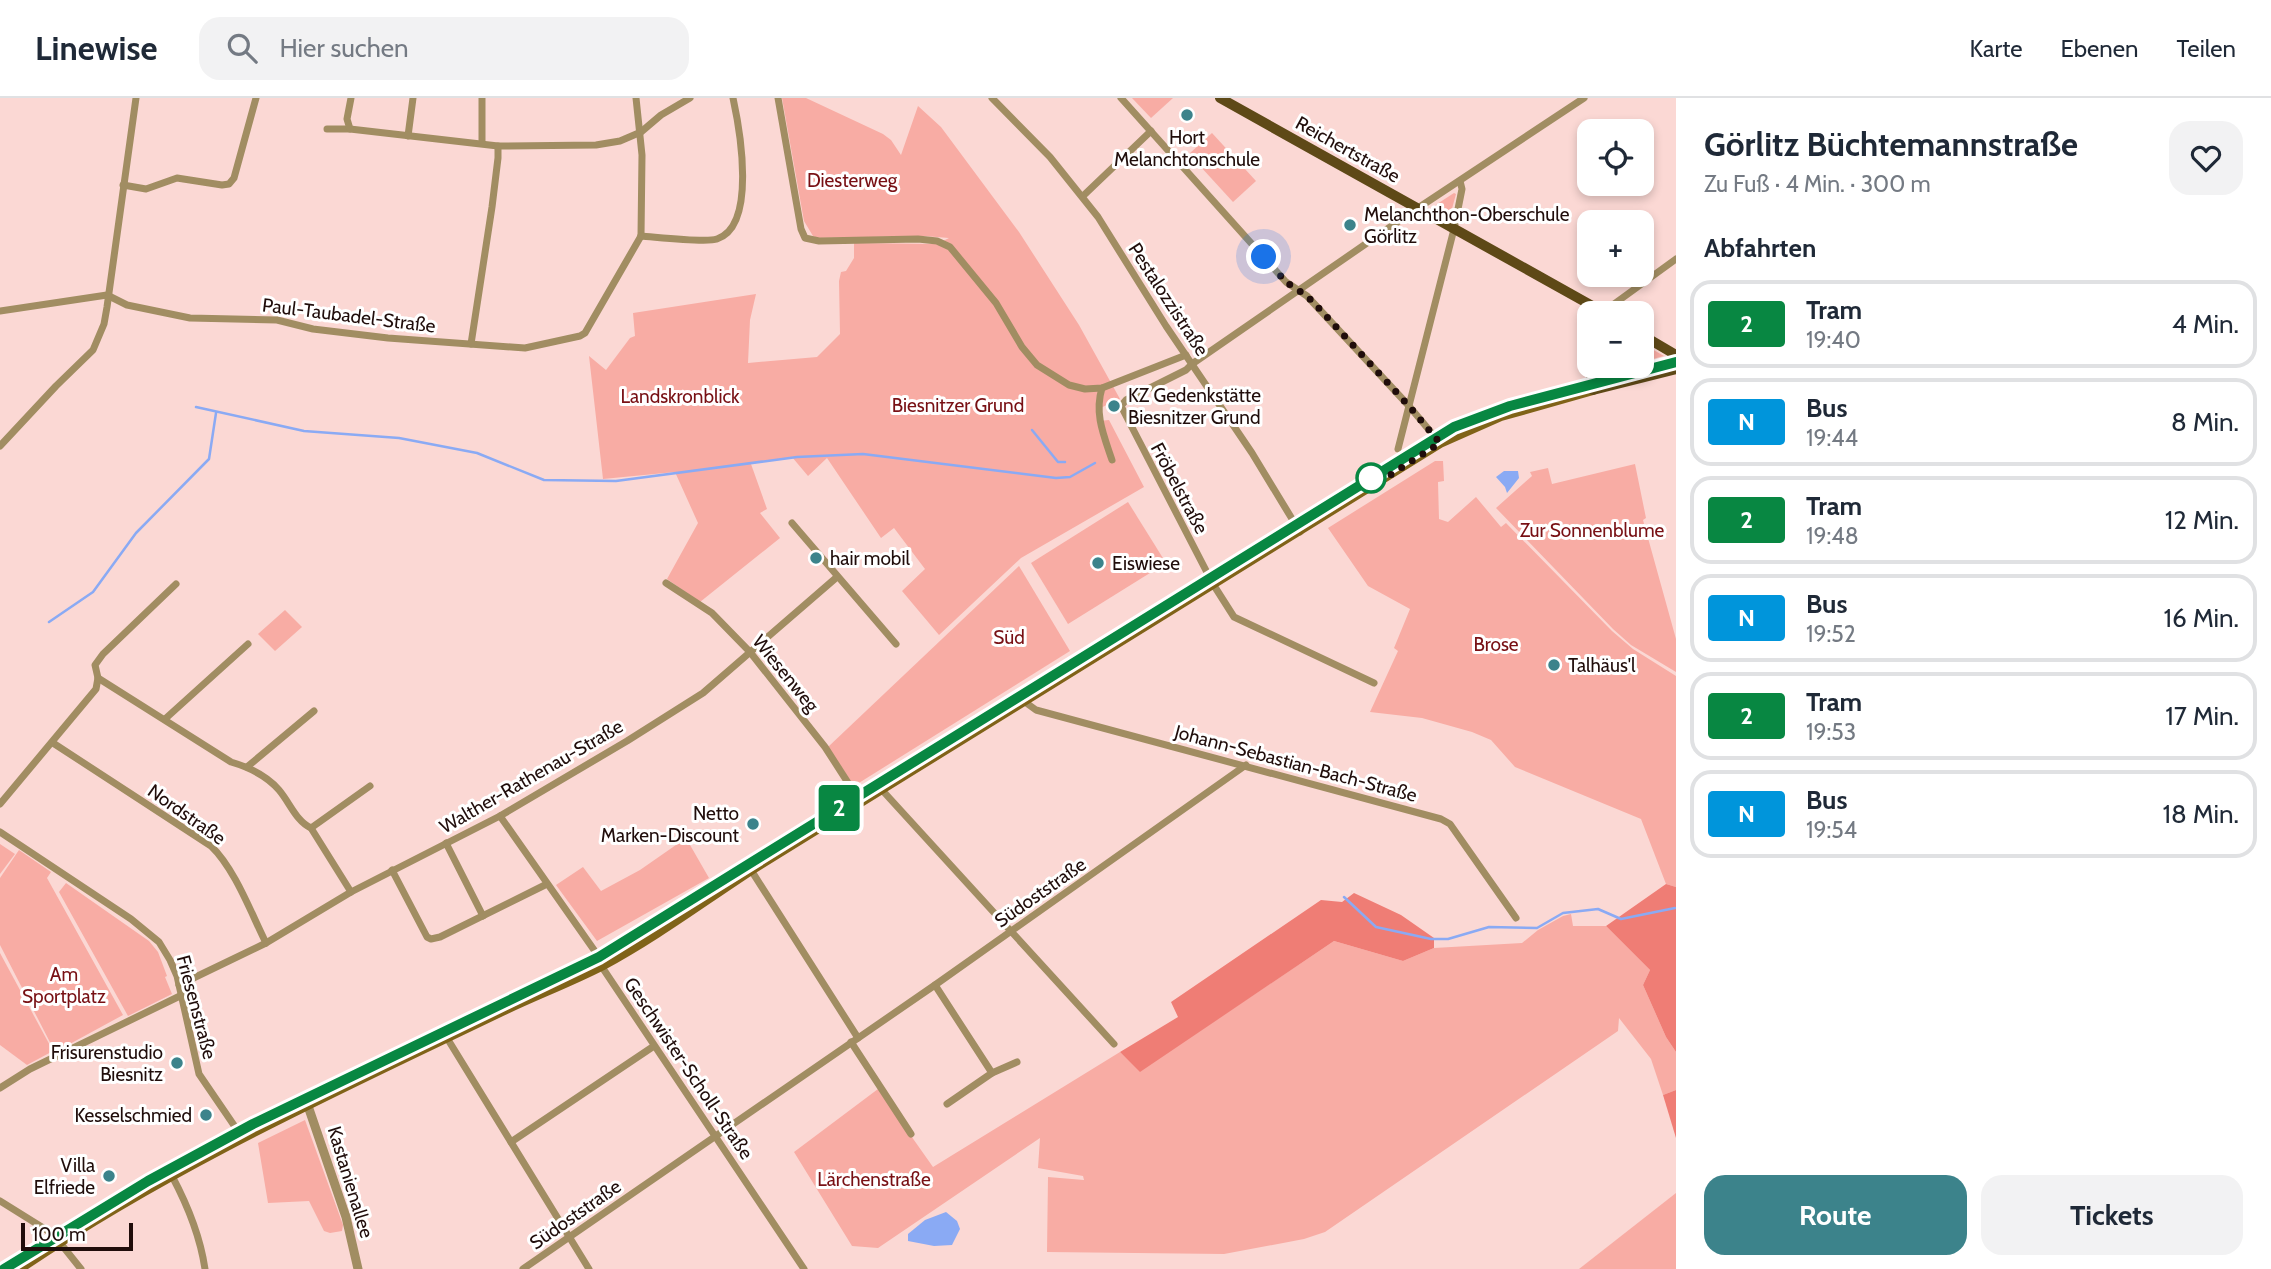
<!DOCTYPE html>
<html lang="de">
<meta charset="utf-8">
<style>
body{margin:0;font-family:Cabin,sans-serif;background:#f2f2f3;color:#1f2937;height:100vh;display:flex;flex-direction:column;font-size:26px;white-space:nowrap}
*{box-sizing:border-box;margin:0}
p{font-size:23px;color:#747a83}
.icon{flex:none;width:38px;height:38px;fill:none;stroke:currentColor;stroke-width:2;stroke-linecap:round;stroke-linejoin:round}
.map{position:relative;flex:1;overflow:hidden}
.drawer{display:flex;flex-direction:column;background:#fff;width:595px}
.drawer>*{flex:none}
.badge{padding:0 14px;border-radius:5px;font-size:24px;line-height:46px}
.tools{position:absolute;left:1577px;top:21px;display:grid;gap:14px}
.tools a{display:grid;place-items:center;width:77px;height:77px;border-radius:14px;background:#fff;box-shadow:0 4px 10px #0003;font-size:35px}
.scale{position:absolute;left:21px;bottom:18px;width:112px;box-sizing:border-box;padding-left:7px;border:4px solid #200d0b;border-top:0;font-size:19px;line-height:24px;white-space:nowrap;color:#200d0b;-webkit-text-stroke:5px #fff;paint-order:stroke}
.you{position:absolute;width:35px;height:35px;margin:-18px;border:5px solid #fff;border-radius:50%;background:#1a73e8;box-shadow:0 0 0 10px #1a73e833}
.map>.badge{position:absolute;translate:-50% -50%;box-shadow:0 0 0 4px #fff}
h2{padding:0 28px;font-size:26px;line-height:63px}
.round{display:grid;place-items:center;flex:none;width:74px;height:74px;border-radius:21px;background:#f2f2f3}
.summary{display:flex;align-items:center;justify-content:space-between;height:119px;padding:0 28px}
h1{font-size:33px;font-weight:700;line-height:52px}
.cta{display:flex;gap:14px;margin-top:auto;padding:14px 28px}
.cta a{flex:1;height:80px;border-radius:21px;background:#3c838b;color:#fff;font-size:28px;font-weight:700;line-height:80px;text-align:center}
.cta a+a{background:#f2f2f3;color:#1f2937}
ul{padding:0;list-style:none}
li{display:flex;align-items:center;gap:21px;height:88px;margin:0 14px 10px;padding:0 14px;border:4px solid #e0e1e3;border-radius:21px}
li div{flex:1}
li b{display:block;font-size:26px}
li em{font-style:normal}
li .badge{min-width:77px;font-weight:700;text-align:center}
header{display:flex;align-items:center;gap:42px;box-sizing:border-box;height:98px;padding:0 35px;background:#fff;border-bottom:2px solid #e0e1e3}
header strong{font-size:33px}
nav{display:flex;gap:38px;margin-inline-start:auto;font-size:24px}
.search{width:490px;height:63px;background:#f2f2f3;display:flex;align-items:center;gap:18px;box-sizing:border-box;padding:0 24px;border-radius:21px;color:#747a83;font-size:26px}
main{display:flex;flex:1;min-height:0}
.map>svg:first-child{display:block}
</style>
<header>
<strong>Linewise</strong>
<div class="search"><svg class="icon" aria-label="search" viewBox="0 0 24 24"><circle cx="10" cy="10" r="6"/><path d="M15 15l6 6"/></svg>Hier suchen</div>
<nav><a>Karte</a><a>Ebenen</a><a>Teilen</a></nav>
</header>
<main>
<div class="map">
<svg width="1676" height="1171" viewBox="0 0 1676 1171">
<rect width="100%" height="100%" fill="#fbd8d4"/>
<g fill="#f8aca4">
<polygon points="782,0 806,0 883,36 891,42 901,57 918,8 941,29 1019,134 1079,227 1120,301 1096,312 1099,323 1109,322 1144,389 1021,460 939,537 902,493 925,471 894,430 881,440 827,360 808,378 792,359 751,366 767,411 760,415 780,440 700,504 667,481 698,425 675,374 603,381 589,258 606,272 630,240 635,238 633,215 756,196 750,222 748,265 817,259 840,236 839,183 841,174 846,173 854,160 854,145 937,146 949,140 924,138 817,140 813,138 804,123"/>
<polygon points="1132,0 1173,0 1151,20"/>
<polygon points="1212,35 1256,83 1233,104 1189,56"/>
<polygon points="1454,95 1456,96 1450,118 1434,111 1434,108"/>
<polygon points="1642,245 1646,248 1644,251 1650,254 1652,251 1664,258 1642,264"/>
<polygon points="1435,363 1443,363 1444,383 1438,384 1439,421 1448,424 1476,399 1501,429 1506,425 1612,533 1633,551 1676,578 1676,789 1666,786 1641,721 1515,669 1491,642 1472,634 1422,620 1370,614 1398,553 1394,550 1410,511 1368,488 1328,430"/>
<polygon points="1635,366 1646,420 1643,422 1676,541 1676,574 1631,547 1613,531 1496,410 1532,378 1530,374 1548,370 1552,386"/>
<polygon points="1128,404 1166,465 1068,526 1031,465"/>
<polygon points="1019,468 1070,553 854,688 828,649"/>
<polygon points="285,512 302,529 275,553 258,536"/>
<polygon points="686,740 709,780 597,843 556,787 583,769 601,793 640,772"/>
<polygon points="0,746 15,756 0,776"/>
<polygon points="19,752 51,774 47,780 123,917 55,954 0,847 0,780"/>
<polygon points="66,785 149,843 158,854 167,878 165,879 172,896 128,918 59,794"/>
<polygon points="1571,816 1573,828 1606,828 1650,872 1643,887 1666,939 1676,954 1676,992 1663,997 1651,961 1619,920 1618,933 1325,1134 1304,1141 1224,1156 1047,1154 1048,1079 1084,1082 1083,1078 1038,1070 1040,1040 878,1150 852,1148 794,1054 878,991 933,1069 1120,954 1140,973 1334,843 1403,863 1434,850 1522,845 1538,832 1563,818"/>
<polygon points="0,855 53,953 27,967 0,947"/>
<polygon points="305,1022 343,1127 342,1133 330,1135 324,1133 309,1103 268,1105 258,1045"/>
<polygon points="1676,1095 1676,1171 1579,1171"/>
</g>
<g fill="#ef7d75">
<polygon points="1666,786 1676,789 1676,954 1666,939 1643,887 1650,872 1606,828"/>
<polygon points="1354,795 1401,817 1434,840 1434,850 1403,863 1334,843 1140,974 1120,954 1178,919 1171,904 1321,802 1342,804"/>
<polygon points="1676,992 1676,1040 1663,997"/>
</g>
<g fill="#8aaaf4">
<polygon points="1504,373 1518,373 1519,380 1507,395 1505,389 1496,379"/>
<polygon points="946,1114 957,1123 960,1131 952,1147 934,1148 908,1143 908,1136 925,1122"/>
</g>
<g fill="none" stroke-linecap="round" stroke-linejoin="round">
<g stroke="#8aaaf4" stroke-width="2.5">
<polyline points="196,309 304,333 399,340 477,355 544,382 616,383 797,359 863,356 1056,380 1070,379 1095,365"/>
<polyline points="1032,332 1058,364 1065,364"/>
<polyline points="49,524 93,494 136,435 209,361 216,315"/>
<polyline points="1344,799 1376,829 1431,841 1448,841 1489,829 1537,830 1563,815 1598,811 1621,821 1675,810"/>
</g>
<g stroke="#a18d62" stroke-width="7">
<polyline points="636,0 642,57 641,138"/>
<polyline points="778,0 801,131 805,140 819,143 918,141 937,143 950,149 996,205 1022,249 1037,267 1069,287 1085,291 1102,290 1186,257"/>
<polyline points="992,0 1050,59 1098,119 1166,228 1252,355 1300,434"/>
<polyline points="1121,0 1286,184 1307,198 1409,308 1440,345"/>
<polyline points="327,31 350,31 498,48 596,47 620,43 641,34 661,17 690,0"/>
<polyline points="350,31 347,21 351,0"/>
<polyline points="408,38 413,0"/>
<polyline points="482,45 482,0"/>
<polyline points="123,87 146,91 177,80 222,87 229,86 234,80 256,0"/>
<polyline points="1083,98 1151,33"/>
<path d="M641,138c15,1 65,7 76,3 40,-13 23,-109 16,-141"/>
<polyline points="0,213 107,197 127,207 190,220 277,222 313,231 388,240 525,250 580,238 585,235 641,138"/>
<polyline points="1603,214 1676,161"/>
<polyline points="471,246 492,109 498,60 498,48"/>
<path d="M1102,290c-8,26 2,48 10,72"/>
<polyline points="0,348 56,288 93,252 104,226 107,209 136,0"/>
<polyline points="1398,351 1454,131 1462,91 1460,83"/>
<polyline points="792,425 896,546"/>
<polyline points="666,485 712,515 750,554 825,649 861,705"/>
<path d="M98,580l133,84c17,5 36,14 48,28 11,13 17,31 32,38l40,64"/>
<polyline points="1374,585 1234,519 1213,486 1121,308 1126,302 1186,272 1192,266 1409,116 1584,0"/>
<polyline points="1025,604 1036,612 1441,721 1450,726 1516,820"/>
<polyline points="165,621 248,546"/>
<path d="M53,645l158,103c24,23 40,67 55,97"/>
<polyline points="247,669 314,613"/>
<polyline points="882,692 1114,946"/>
<polyline points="0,706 96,591 98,580 95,567 103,556 176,486"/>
<polyline points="500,718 599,859 604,872 804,1171"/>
<polyline points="311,730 370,688"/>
<polyline points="0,734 131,821 159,844 170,862 177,878 199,976 242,1039"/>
<polyline points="446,745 483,818"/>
<polyline points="392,772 427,839 431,841 440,839 547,786"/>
<polyline points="751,772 858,940"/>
<polyline points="179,887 266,845 351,794 500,718 627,643 703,595 837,479"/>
<polyline points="935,887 992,975 947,1006"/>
<polyline points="447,940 589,1171"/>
<polyline points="851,944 911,1036"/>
<polyline points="992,975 1017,964"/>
<polyline points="0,990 30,971 182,897"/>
<polyline points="511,1044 654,948"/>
<path d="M172,1078c16,30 28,59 33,93"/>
<polyline points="0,1103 53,1136 81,1171"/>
<polyline points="523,1171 935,887 1246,667"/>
</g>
<polyline stroke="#a18d62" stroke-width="9" points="308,1008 346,1119 358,1171"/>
<path stroke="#806318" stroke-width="10" d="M19,1171c151,-103 319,-179 483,-258 33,-16 68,-29 101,-46 52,-28 99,-63 148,-95l689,-427 61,-27 92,-26"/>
<g stroke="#5e4917" stroke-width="10">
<polyline points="1220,0 1605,215"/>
<polyline points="1642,237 1676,257"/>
<polyline points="1593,268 1591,281 1593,292 1676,271"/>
</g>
<g stroke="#5c4542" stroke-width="2">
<polyline points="1445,333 1510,308 1676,264"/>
<polyline points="4,1171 148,1083 268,1018 417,949 599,859 1454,329"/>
</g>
</g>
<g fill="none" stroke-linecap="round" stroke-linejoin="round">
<g stroke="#fff" stroke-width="16">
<polyline id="line" points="4,1171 148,1083 253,1026 599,859 1454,329 1510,308 1676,264"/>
</g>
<use href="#line" stroke="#088742" stroke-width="10"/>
<polyline stroke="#200d0b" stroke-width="7" stroke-dasharray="0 12.6" points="1264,159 1286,184 1307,198 1316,207 1409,308 1440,345 1376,386 1371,380"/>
</g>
<g fill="#3c838b" stroke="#fff" stroke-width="2.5">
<circle cx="1187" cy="17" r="7"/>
<circle cx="1350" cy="127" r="7"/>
<circle cx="1114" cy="308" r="7"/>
<circle cx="816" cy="460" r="7"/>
<circle cx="1098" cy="465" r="7"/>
<circle cx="1554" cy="567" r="7"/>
<circle cx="753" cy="726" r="7"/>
<circle cx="177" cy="965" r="7"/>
<circle cx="206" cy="1017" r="7"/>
<circle cx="109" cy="1078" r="7"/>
</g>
<circle fill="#fff" stroke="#088742" stroke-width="3.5" cx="1371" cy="380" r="14"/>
<g text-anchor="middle" stroke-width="6" stroke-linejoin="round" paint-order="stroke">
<g font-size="19" fill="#200d0b" stroke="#fff" text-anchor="start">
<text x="1187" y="46" text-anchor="middle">Hort<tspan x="1187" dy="22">Melanchtonschule</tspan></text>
<text x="1364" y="123">Melanchthon-Oberschule<tspan x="1364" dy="22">Görlitz</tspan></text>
<text x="1128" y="304">KZ Gedenkstätte<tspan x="1128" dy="22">Biesnitzer Grund</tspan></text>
<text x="830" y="467">hair mobil</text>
<text x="1112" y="472">Eiswiese</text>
<text x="1568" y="574">Talhäus'l</text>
<text x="739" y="722" text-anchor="end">Netto<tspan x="739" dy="22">Marken-Discount</tspan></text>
<text x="163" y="961" text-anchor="end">Frisurenstudio<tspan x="163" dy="22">Biesnitz</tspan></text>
<text x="192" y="1024" text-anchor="end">Kesselschmied</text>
<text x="95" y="1074" text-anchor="end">Villa<tspan x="95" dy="22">Elfriede</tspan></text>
</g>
<g font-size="19" fill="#200d0b" stroke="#fff">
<text transform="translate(1348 51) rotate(29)" y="7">Reichertstraße</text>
<text transform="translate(1169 201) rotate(57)" y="7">Pestalozzistraße</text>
<text transform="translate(349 217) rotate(7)" y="7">Paul-Taubadel-Straße</text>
<text transform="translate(1180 390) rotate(62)" y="7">Fröbelstraße</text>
<text transform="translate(786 575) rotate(51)" y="7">Wiesenweg</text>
<text transform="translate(1296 665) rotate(15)" y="7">Johann-Sebastian-Bach-Straße</text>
<text transform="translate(531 678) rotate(-30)" y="7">Walther-Rathenau-Straße</text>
<text transform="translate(187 716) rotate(35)" y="7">Nordstraße</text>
<text transform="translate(1040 794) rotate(-35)" y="7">Südoststraße</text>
<text transform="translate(197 909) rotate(75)" y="7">Friesenstraße</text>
<text transform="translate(689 970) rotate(56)" y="7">Geschwister-Scholl-Straße</text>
<text transform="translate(351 1084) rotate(73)" y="7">Kastanienallee</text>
<text transform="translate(575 1116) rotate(-35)" y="7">Südoststraße</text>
</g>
<g font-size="19" fill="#781014" stroke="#fff">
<text x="852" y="89">Diesterweg</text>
<text x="680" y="305">Landskronblick</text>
<text x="958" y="314">Biesnitzer Grund</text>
<text x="1592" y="439">Zur Sonnenblume</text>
<text x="1009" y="546">Süd</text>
<text x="1496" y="553">Brose</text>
<text x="64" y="883">Am<tspan x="64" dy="22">Sportplatz</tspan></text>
<text x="874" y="1088">Lärchenstraße</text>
</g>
</g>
</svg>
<div class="tools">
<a><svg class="icon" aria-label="locate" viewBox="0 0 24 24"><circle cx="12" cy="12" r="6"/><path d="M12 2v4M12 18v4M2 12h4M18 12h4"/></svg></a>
<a>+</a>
<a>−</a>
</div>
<div class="scale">100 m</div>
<div class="you" style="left:1264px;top:159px"></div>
<b class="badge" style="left:839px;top:710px;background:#088742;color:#fff">2</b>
</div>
<section class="drawer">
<div class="summary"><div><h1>Görlitz Büchtemannstraße</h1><p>Zu Fuß · 4 Min. · 300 m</p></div><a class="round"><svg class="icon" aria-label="heart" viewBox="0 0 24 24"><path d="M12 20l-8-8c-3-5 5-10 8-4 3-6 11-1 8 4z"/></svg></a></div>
<h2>Abfahrten</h2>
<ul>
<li><span class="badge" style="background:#088742;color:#fff">2</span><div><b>Tram</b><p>19:40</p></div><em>4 Min.</em></li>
<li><span class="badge" style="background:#0095db;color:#fff">N</span><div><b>Bus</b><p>19:44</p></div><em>8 Min.</em></li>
<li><span class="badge" style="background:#088742;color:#fff">2</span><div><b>Tram</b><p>19:48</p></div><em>12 Min.</em></li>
<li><span class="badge" style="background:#0095db;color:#fff">N</span><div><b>Bus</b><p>19:52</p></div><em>16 Min.</em></li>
<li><span class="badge" style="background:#088742;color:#fff">2</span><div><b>Tram</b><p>19:53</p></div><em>17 Min.</em></li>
<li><span class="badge" style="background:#0095db;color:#fff">N</span><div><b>Bus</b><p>19:54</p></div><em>18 Min.</em></li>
</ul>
<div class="cta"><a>Route</a><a>Tickets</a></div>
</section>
</main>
